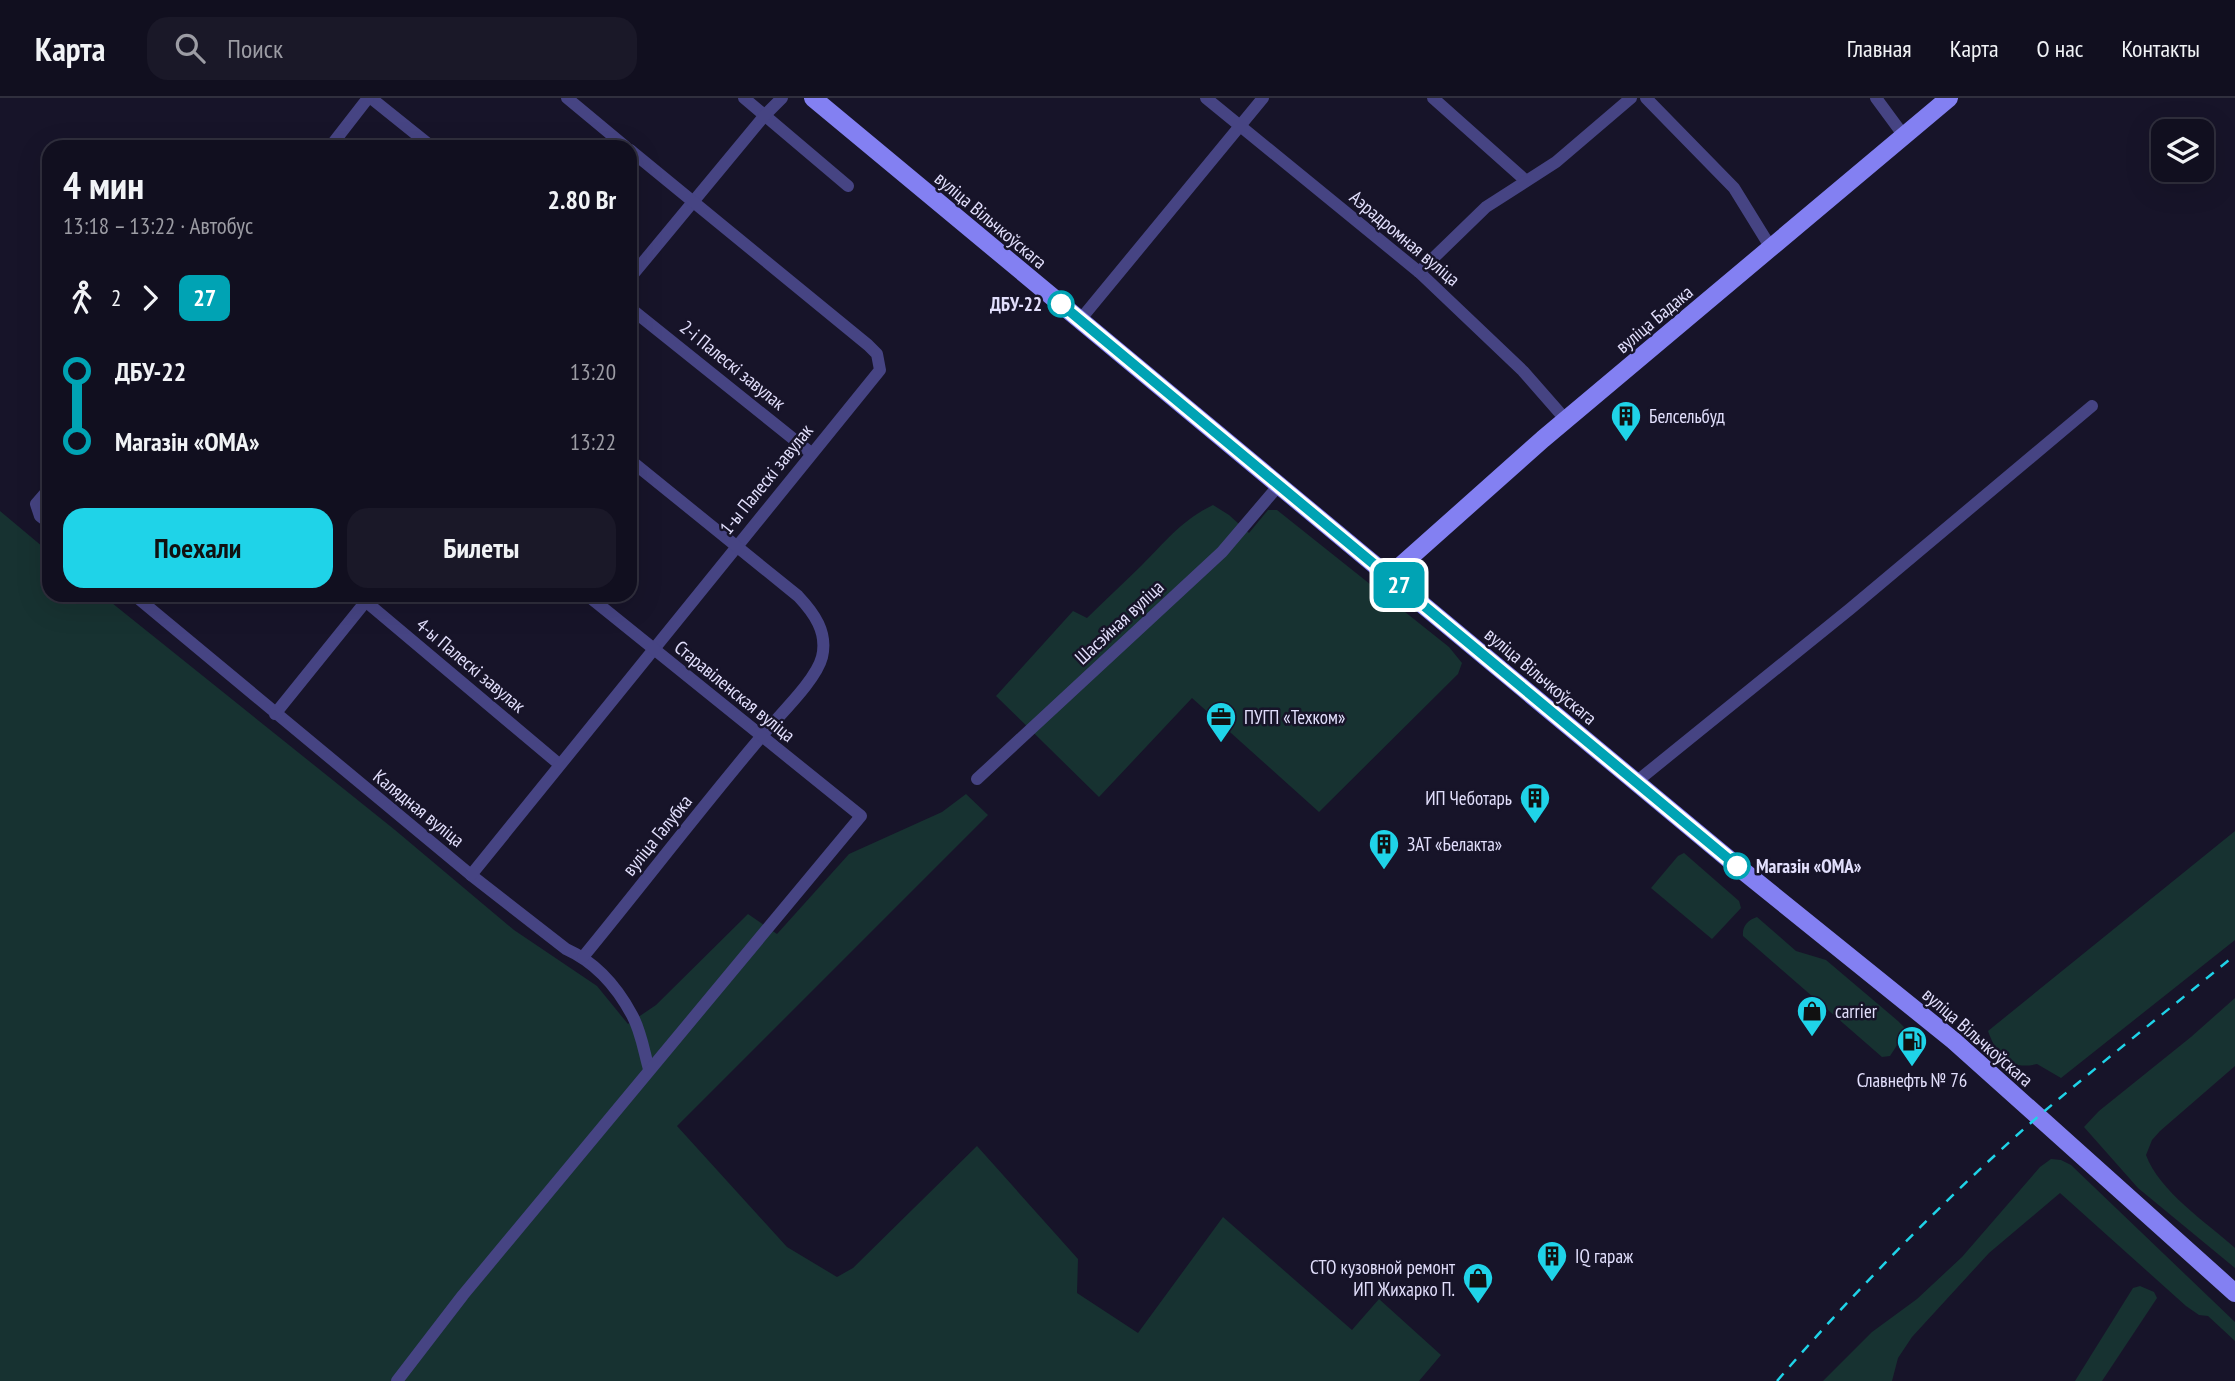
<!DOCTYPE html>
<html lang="ru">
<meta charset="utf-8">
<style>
body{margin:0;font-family:"PT Sans Narrow",sans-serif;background:#1a1828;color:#f1f3f6;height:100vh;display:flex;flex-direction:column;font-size:26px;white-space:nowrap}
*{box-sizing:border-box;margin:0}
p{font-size:23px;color:#9c9ca4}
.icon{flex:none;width:38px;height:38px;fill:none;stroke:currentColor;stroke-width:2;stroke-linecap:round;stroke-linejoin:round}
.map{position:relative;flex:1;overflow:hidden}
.side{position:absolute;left:42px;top:42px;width:595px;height:462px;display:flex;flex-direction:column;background:#110f1f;border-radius:21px;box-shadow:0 7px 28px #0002,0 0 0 2px #302f3d}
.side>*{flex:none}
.badge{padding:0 14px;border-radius:10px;font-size:24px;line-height:46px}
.tools{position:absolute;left:2151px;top:21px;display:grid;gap:14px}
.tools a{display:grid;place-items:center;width:63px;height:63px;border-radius:14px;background:#110f1f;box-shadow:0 7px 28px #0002,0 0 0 2px #302f3d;font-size:35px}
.map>.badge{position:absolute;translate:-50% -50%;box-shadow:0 0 0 4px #fff}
.legs{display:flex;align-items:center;gap:10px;height:77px;padding:0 21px;font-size:23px}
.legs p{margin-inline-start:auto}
.summary{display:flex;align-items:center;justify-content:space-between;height:119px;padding:0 21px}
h1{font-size:38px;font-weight:600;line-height:52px}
.primary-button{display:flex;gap:14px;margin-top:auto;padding:14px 21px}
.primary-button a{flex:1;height:80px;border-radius:21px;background:#1fd3e8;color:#111;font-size:28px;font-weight:600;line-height:80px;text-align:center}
.primary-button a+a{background:#1a1828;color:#f1f3f6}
ul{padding:0 21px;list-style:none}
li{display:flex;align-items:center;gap:24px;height:70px;font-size:26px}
li i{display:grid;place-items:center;width:10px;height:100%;margin:0 9px;background:currentColor}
li i::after{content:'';width:18px;height:18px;margin:-9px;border:5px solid;border-radius:50%;background:#110f1f}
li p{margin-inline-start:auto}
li:first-child i{background:linear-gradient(#0000 50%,currentColor 0)}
li:last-child i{background:linear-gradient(currentColor 50%,#0000 0)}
header{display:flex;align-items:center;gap:42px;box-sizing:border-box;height:98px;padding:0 35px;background:#110f1f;border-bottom:2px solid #302f3d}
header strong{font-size:33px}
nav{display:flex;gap:38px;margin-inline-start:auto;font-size:24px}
.search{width:490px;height:63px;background:#1a1828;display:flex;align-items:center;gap:18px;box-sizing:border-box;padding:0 24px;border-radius:21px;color:#9c9ca4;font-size:26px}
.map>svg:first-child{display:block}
</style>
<header>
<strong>Карта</strong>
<div class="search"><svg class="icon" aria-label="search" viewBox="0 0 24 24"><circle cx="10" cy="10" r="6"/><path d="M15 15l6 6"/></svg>Поиск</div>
<nav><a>Главная</a><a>Карта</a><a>О нас</a><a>Контакты</a></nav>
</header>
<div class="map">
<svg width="2235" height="1283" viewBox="0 0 2235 1283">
<rect width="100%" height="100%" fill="#171429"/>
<g fill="#173231">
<path d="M1213,407l16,10 20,18 19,-23h9l172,137 13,16 -4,11 -139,138 -127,-114 -93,99 -103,-101 77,-85 14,7c18,-18 37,-35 55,-53 24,-24 40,-45 71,-60z"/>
<polygon points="0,413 49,454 49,497 102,497 395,732 514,832 597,888 628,926 656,907 748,816 777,836 849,756 942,714 966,696 988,717 677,1028 787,1149 837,1179 853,1170 977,1048 1078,1161 1077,1195 1138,1235 1223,1119 1352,1232 1379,1201 1441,1257 1419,1283 0,1283"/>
<path d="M2235,733v109l-174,138 -24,-14c-27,7 -41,-10 -49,-33z"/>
<polygon points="1684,755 1739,803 1741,810 1712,841 1651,790 1678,758"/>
<path d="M1757,819l39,34 30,9 72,61 9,9 -17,26 -8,1 -139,-121c-1,-10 5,-16 14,-19z"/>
<path d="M2235,900v68l-75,65 -8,9 -6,15c13,36 60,67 89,93v20l-97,-80 -54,-61 15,-16 92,-74z"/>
<polygon points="2051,1061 2061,1062 2071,1067 2235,1224 2235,1243 2208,1218 2199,1217 2186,1208 2060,1095 1989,1155 1912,1239 1898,1260 1892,1283 1823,1283 1872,1234 1917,1201 1962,1159 2040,1069"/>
<polygon points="2140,1188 2154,1194 2157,1200 2102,1283 2075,1283 2133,1190"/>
</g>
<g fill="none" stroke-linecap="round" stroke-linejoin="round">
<g stroke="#464483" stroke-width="12">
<polyline points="371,0 432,49"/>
<polyline points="567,0 626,49"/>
<polyline points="744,0 848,88"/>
<polyline points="1206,0 1419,174 1523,273 1566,322"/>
<polyline points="1433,0 1525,82"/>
<polyline points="1646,0 1734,90 1771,150"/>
<polyline points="1876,0 1904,38"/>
<polyline points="330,49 368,0"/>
<polyline points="1419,174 1486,109 1556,64 1631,0"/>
<polyline points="630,180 765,17 782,0"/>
<polyline points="630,210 811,355"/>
<polyline points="1080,222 1263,0"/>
<polyline points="49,391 36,406 40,418 49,425"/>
<path d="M134,497l337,280 95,74c29,13 51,38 66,66 9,16 12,37 17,54"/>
<polyline points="358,497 559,666"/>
<polyline points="275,616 371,497"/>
<polyline points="977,681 1222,454 1279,387"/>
<polyline points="1636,684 1850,511 2092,308"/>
<polyline points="471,777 880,272 877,256 868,247 630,52"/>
<path d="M583,859c60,-73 117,-148 178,-220 16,-20 55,-56 61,-80 6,-25 -8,-44 -24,-61l-168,-136"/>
<polyline points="397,1283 463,1197 861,718 587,497"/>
</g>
<g stroke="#8380f2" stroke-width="18">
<polyline points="813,0 1737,768 1954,943 2235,1195"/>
<polyline points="1388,479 1543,341 1949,0"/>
</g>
<path stroke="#1fd3e8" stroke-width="2.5" stroke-dasharray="10 9" stroke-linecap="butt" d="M1777,1283c76,-88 163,-177 249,-254 68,-59 140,-115 209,-172"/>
</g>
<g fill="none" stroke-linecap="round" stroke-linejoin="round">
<g stroke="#fff" stroke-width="16">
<polyline id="line-1" points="1061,206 1737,768"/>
</g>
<use href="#line-1" stroke="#00a3b4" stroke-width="10"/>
</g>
<defs>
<g id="building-pin" transform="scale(1.575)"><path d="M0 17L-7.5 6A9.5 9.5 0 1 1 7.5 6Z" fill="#1fd3e8" stroke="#171429"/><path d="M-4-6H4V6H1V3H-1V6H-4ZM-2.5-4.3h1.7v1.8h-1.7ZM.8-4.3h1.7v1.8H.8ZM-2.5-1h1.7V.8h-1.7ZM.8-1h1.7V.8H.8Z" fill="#111"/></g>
<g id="office-pin" transform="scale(1.575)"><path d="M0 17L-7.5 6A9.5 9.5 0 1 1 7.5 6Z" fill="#1fd3e8" stroke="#171429"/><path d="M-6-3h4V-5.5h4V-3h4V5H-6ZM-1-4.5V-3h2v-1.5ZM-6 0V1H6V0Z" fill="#111"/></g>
<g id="shop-pin" transform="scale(1.575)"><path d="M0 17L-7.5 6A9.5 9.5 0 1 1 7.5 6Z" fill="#1fd3e8" stroke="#171429"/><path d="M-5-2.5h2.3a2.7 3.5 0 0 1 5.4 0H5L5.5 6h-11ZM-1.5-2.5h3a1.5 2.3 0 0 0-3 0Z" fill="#111"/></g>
<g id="fuel-pin" transform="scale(1.575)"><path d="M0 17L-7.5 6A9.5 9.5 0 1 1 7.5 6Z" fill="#1fd3e8" stroke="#171429"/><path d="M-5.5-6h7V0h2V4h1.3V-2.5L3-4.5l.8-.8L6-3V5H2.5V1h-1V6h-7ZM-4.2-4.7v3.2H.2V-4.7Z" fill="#111"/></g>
</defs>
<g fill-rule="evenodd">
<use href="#building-pin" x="1626" y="318"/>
<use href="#office-pin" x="1221" y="619"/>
<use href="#building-pin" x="1535" y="700"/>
<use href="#building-pin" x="1384" y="746"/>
<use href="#shop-pin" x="1812" y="913"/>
<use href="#fuel-pin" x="1912" y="943"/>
<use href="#building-pin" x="1552" y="1158"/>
<use href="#shop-pin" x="1478" y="1180"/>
</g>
<g fill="#fff" stroke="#00a3b4" stroke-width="3.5">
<circle cx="1061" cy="206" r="12"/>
<circle cx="1737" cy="768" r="12"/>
</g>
<g text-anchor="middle" stroke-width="5" stroke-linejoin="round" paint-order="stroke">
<g font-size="19" fill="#e2dffc" stroke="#171429">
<text transform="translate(991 122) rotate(40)" y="7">вуліца Вільчкоўскага</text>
<text transform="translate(1405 140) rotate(40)" y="7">Аэрадромная вуліца</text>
<text transform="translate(1654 221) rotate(-40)" y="7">вуліца Бадака</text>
<text transform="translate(733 267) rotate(39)" y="7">2-і Палескі завулак</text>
<text transform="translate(766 381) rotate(-51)" y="7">1-ы Палескі завулак</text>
<text transform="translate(1119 524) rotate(-43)" y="7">Шасэйная вуліца</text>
<text transform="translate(471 567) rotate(40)" y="7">4-ы Палескі завулак</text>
<text transform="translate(1541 578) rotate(40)" y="7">вуліца Вільчкоўскага</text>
<text transform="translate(735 593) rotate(39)" y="7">Старавіленская вуліца</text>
<text transform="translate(419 710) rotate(39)" y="7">Калядная вуліца</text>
<text transform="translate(657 737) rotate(-51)" y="7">вуліца Галубка</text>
<text transform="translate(1978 939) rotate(41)" y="7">вуліца Вільчкоўскага</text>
</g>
<g font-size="19" font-weight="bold" fill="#e2dffc" stroke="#171429" text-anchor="end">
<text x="1042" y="213">ДБУ-22</text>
<text x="1756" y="775" text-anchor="start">Магазін «ОМА»</text>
</g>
<g font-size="19" fill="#e2dffc" stroke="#171429" text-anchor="start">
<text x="1649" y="325">Белсельбуд</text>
<text x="1244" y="626">ПУГП «Техком»</text>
<text x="1512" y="707" text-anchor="end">ИП Чеботарь</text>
<text x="1407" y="753">ЗАТ «Белакта»</text>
<text x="1835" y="920">carrier</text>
<text x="1912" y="989" text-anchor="middle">Славнефть № 76</text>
<text x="1575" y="1165">IQ гараж</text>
<text x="1455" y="1176" text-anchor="end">СТО кузовной ремонт<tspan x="1455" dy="22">ИП Жихарко П.</tspan></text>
</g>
</g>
</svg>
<div class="tools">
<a><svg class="icon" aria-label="layers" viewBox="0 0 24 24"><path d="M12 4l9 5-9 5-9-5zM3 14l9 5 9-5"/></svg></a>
</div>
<b class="badge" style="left:1399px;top:487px;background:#00a3b4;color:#fff">27</b>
<section class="side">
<div class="summary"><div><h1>4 мин</h1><p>13:18 – 13:22 · Автобус</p></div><b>2.80 Br</b></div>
<div class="legs"><svg class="icon" aria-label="walk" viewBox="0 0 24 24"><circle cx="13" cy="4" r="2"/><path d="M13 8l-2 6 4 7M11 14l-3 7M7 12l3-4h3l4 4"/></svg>2<svg class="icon" aria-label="forward" viewBox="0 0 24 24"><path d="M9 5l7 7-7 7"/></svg><b class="badge" style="background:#00a3b4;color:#fff">27</b></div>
<ul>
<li><i style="color:#00a3b4"></i><b>ДБУ-22</b><p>13:20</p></li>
<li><i style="color:#00a3b4"></i><b>Магазін «ОМА»</b><p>13:22</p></li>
</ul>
<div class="primary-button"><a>Поехали</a><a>Билеты</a></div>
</section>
</div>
